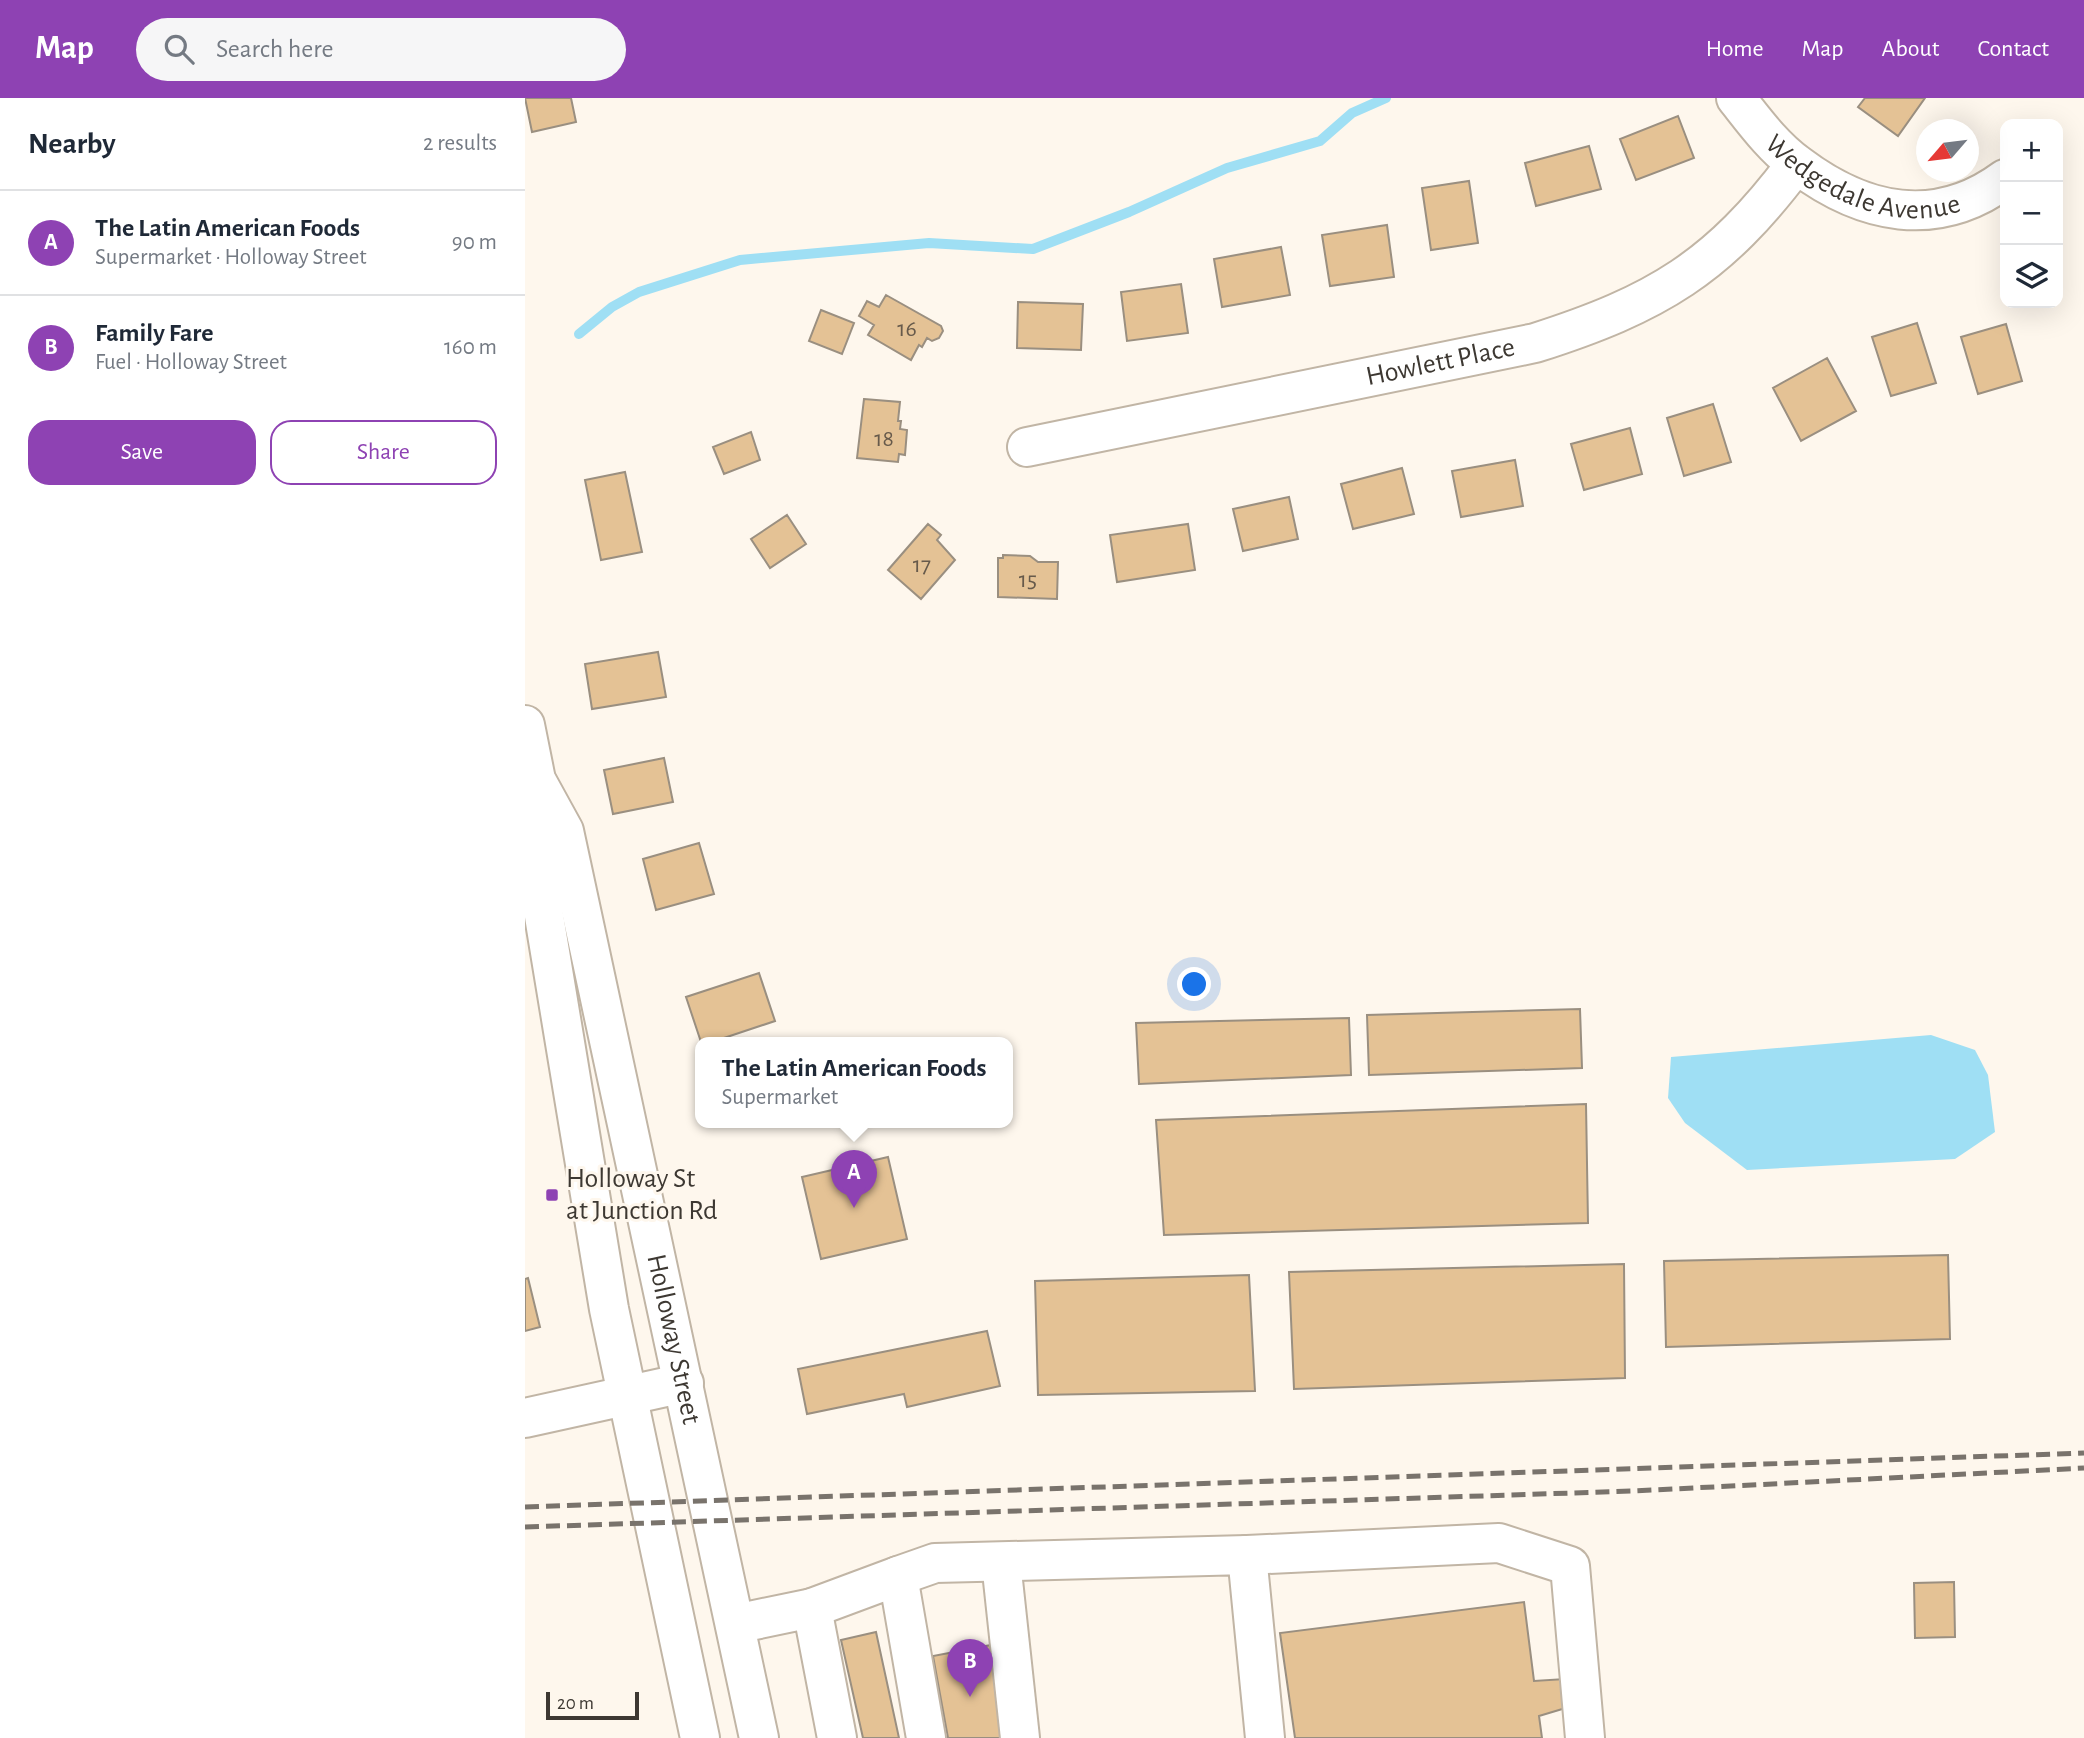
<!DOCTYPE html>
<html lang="en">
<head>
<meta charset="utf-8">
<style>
	body { margin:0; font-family:"Alegreya Sans",sans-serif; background:#f6f6f7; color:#1f2937 }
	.controls { position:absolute; right:21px; top:21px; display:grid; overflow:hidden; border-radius:14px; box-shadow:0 7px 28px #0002 }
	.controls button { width:63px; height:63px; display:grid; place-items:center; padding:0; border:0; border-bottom:2px solid #e0e1e3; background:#fff; color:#1f2937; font:35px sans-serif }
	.compass { position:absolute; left:1391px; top:21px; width:63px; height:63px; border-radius:50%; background:#fff; box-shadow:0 7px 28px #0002; rotate:242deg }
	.scale { position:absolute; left:21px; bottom:18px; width:93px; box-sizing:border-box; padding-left:7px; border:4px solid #3d3832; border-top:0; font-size:19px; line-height:24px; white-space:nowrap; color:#3d3832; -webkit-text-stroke:5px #fef7ed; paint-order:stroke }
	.you { position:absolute; left:670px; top:887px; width:24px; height:24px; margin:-18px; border:5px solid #fff; border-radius:50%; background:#1a73e8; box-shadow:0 0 0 10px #1a73e833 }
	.badge { display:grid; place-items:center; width:46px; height:46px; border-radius:50%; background:#8e42b3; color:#fff; font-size:23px; font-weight:700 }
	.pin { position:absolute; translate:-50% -58px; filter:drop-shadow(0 2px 4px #0008) }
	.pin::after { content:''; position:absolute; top:37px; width:24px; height:21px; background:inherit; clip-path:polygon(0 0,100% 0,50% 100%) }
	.popup { position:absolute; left:170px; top:939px; width:318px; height:91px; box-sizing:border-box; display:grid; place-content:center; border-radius:14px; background:#fff; filter:drop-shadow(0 2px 5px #0005); font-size:23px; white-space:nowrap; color:#747a83 }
	.popup b { font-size:26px; color:#1f2937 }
	.popup::after { content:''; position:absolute; left:50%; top:100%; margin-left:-14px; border:14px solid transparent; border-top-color:#fff }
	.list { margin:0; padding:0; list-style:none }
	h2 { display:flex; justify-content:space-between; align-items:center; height:91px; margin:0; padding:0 28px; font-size:30px }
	h2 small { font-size:23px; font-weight:400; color:#747a83 }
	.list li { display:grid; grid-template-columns:46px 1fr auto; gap:21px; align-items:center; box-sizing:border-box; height:105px; padding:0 28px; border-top:2px solid #e0e1e3 }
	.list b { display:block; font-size:26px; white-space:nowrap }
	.list p { margin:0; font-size:23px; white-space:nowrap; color:#747a83 }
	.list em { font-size:23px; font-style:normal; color:#747a83 }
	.actions { display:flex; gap:14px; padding:21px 28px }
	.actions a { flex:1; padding:16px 0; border:2px solid #8e42b3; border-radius:21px; text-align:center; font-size:24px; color:#8e42b3 }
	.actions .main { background:#8e42b3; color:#fff }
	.icon { flex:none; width:38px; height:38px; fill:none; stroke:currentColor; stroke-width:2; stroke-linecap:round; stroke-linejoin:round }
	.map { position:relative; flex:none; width:1559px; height:1640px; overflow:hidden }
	header { display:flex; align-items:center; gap:42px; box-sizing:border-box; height:98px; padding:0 35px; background:#8e42b3; color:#fff }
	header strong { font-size:33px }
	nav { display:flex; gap:38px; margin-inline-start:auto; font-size:24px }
	.search { width:490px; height:63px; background:#f6f6f7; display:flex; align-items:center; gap:18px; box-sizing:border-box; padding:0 24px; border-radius:38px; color:#747a83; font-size:26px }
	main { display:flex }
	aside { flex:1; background:#fff }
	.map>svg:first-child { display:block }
</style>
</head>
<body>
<header>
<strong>Map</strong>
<div class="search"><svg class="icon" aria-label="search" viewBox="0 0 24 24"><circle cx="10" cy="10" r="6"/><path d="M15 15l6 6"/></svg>Search here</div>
<nav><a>Home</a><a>Map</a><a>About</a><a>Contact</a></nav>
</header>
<main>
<aside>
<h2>Nearby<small>2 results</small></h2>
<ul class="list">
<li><span class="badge">A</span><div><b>The Latin American Foods</b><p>Supermarket · Holloway Street</p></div><em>90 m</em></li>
<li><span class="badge">B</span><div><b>Family Fare</b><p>Fuel · Holloway Street</p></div><em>160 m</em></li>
</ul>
<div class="actions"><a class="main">Save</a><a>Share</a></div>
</aside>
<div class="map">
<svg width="1559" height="1640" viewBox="0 0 1559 1640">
	<rect width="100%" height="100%" fill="#fef7ed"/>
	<path fill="#9fdff4" d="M1406 937 1450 952 1463 977 1470 1034 1430 1061 1222 1072 1160 1025 1143 1000 1146 959Z"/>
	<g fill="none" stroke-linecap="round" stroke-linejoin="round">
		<path stroke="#9fdff4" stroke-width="10" d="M54 236 87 209 114 194 215 162 404 145 508 151 604 114 702 70 795 43 827 15 861 0"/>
	</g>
	<path fill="#e4c295" stroke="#9a8f80" stroke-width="2" d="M0 0H46L51 24 7 34Z
		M1340 0H1400L1373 38 1333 9Z
		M1153 18 1169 60 1111 82 1095 41Z
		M1064 48 1076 91 1011 108 1000 65Z
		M944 83 953 145 906 152 897 90Z
		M862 127 869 179 805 188 797 137Z
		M756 149 765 197 697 209 689 161Z
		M656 186 663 235 602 243 596 194Z
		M361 197 416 228 418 233 414 240 407 243 402 240 397 249 394 247 386 262 343 237 349 227 334 218 342 203 354 209Z
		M493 204 558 206 556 252 492 250Z
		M296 212 329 225 317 256 284 243Z
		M1392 225 1411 285 1366 298 1347 239Z
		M1481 226 1497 283 1453 296 1436 239Z
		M1302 260 1331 313 1276 343 1248 290Z
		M339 301 375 304 373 323H376L375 331 382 332 380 357 374 356 373 364 332 360Z
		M1188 306 1206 364 1159 378 1142 320Z
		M1105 330 1117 376 1059 392 1046 346Z
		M226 334 235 362 199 376 188 349Z
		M990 362 998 408 936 419 927 373Z
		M877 370 889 416 828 431 816 386Z
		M100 374 117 454 76 462 60 382Z
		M764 399 773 441 718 453 708 411Z
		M262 417 281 446 245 470 226 441Z
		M403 426 416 437 412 442 430 462 396 501 363 472Z
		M663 426 670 472 592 484 585 437Z
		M478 457 505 458 513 464H533L532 501 473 499V460H478Z
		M133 554 141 599 67 611 60 566Z
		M139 660 148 704 88 716 79 672Z
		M174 745 189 796 131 812 118 761Z
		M234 875 250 923 187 944H176L161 899Z
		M1055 911 1057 970 844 977 842 917Z
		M824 920 826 977 614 986 611 925Z
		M1061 1006 1063 1125 639 1137 631 1022Z
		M363 1059 382 1141 296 1161 277 1079Z
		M1423 1157 1425 1241 1141 1249 1139 1163Z
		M1099 1166 1100 1280 769 1291 764 1174Z
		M724 1177 730 1293 513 1297 510 1183Z
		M3 1180 15 1229 0 1233V1181Z
		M462 1233 475 1288 382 1309 379 1296 282 1316 273 1271Z
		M1429 1484 1430 1539 1390 1540 1389 1485Z
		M999 1504 1009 1583 1040 1581 1044 1609 1014 1618 1017 1640H770L755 1535Z
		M351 1534 374 1640H338L316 1542Z
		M466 1547 483 1640H423L408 1558Z"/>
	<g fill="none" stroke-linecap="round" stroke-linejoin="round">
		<g stroke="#c1b5a5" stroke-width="42">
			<g id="minor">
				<path id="s1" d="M1211 0C1230 24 1248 49 1273 67 1338 116 1411 132 1480 81"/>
				<path id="s2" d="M502 349 1010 245C1132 206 1193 170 1271 66"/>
				<path d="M0 1320 159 1285"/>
				<path d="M722 1457 974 1445 1045 1468 1060 1640"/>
				<path d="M476 1464 495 1640"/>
				<path d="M373 1478 410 1465 722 1457 740 1640"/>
				<path d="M287 1510 373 1478 401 1640"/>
				<path d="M210 1526 287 1510 312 1640"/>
			</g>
		</g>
		<g stroke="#c1b5a5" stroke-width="42">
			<g id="highway">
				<path id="s3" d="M0 627 11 682 39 733 234 1640"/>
				<path d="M11 682 6 739 84 1211 175 1640"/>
			</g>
		</g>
		<use href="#minor" stroke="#fff" stroke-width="38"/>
		<use href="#highway" stroke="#fff" stroke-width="38"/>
		<path stroke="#79736c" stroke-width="5" stroke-dasharray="14 7" stroke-linecap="butt" d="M0 1409 1559 1355
			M0 1429 1109 1393 1559 1370"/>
	</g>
	<rect fill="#8e42b3" stroke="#fef7ed" stroke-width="2.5" x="20" y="1090" width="14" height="14" rx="3.5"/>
	<g text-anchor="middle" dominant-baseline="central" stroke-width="6" stroke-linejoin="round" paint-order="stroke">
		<g font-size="24" fill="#675a4b">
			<text x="382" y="231">16</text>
			<text x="359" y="341">18</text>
			<text x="397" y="467">17</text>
			<text x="503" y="482">15</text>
		</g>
		<g font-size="28" fill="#3d3832" stroke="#fef7ed">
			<text stroke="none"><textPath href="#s1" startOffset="159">Wedgedale Avenue</textPath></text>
			<text stroke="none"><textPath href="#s2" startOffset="422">Howlett Place</textPath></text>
			<text stroke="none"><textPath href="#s3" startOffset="634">Holloway Street</textPath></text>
		</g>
		<g font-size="28" fill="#3d3832" stroke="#fef7ed" text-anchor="start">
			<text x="41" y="1081">Holloway St<tspan x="41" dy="32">at Junction Rd</tspan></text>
		</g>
	</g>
</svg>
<div class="controls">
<button>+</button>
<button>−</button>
<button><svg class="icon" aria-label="layers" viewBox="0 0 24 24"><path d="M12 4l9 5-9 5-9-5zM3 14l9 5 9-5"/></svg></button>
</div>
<svg class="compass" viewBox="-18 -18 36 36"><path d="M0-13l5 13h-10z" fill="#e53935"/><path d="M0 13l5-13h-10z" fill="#747a83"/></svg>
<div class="scale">20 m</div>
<div class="you"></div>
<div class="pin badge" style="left:329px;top:1110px">A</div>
<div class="popup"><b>The Latin American Foods</b>Supermarket</div>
<div class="pin badge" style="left:445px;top:1599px">B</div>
</div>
</main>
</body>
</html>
